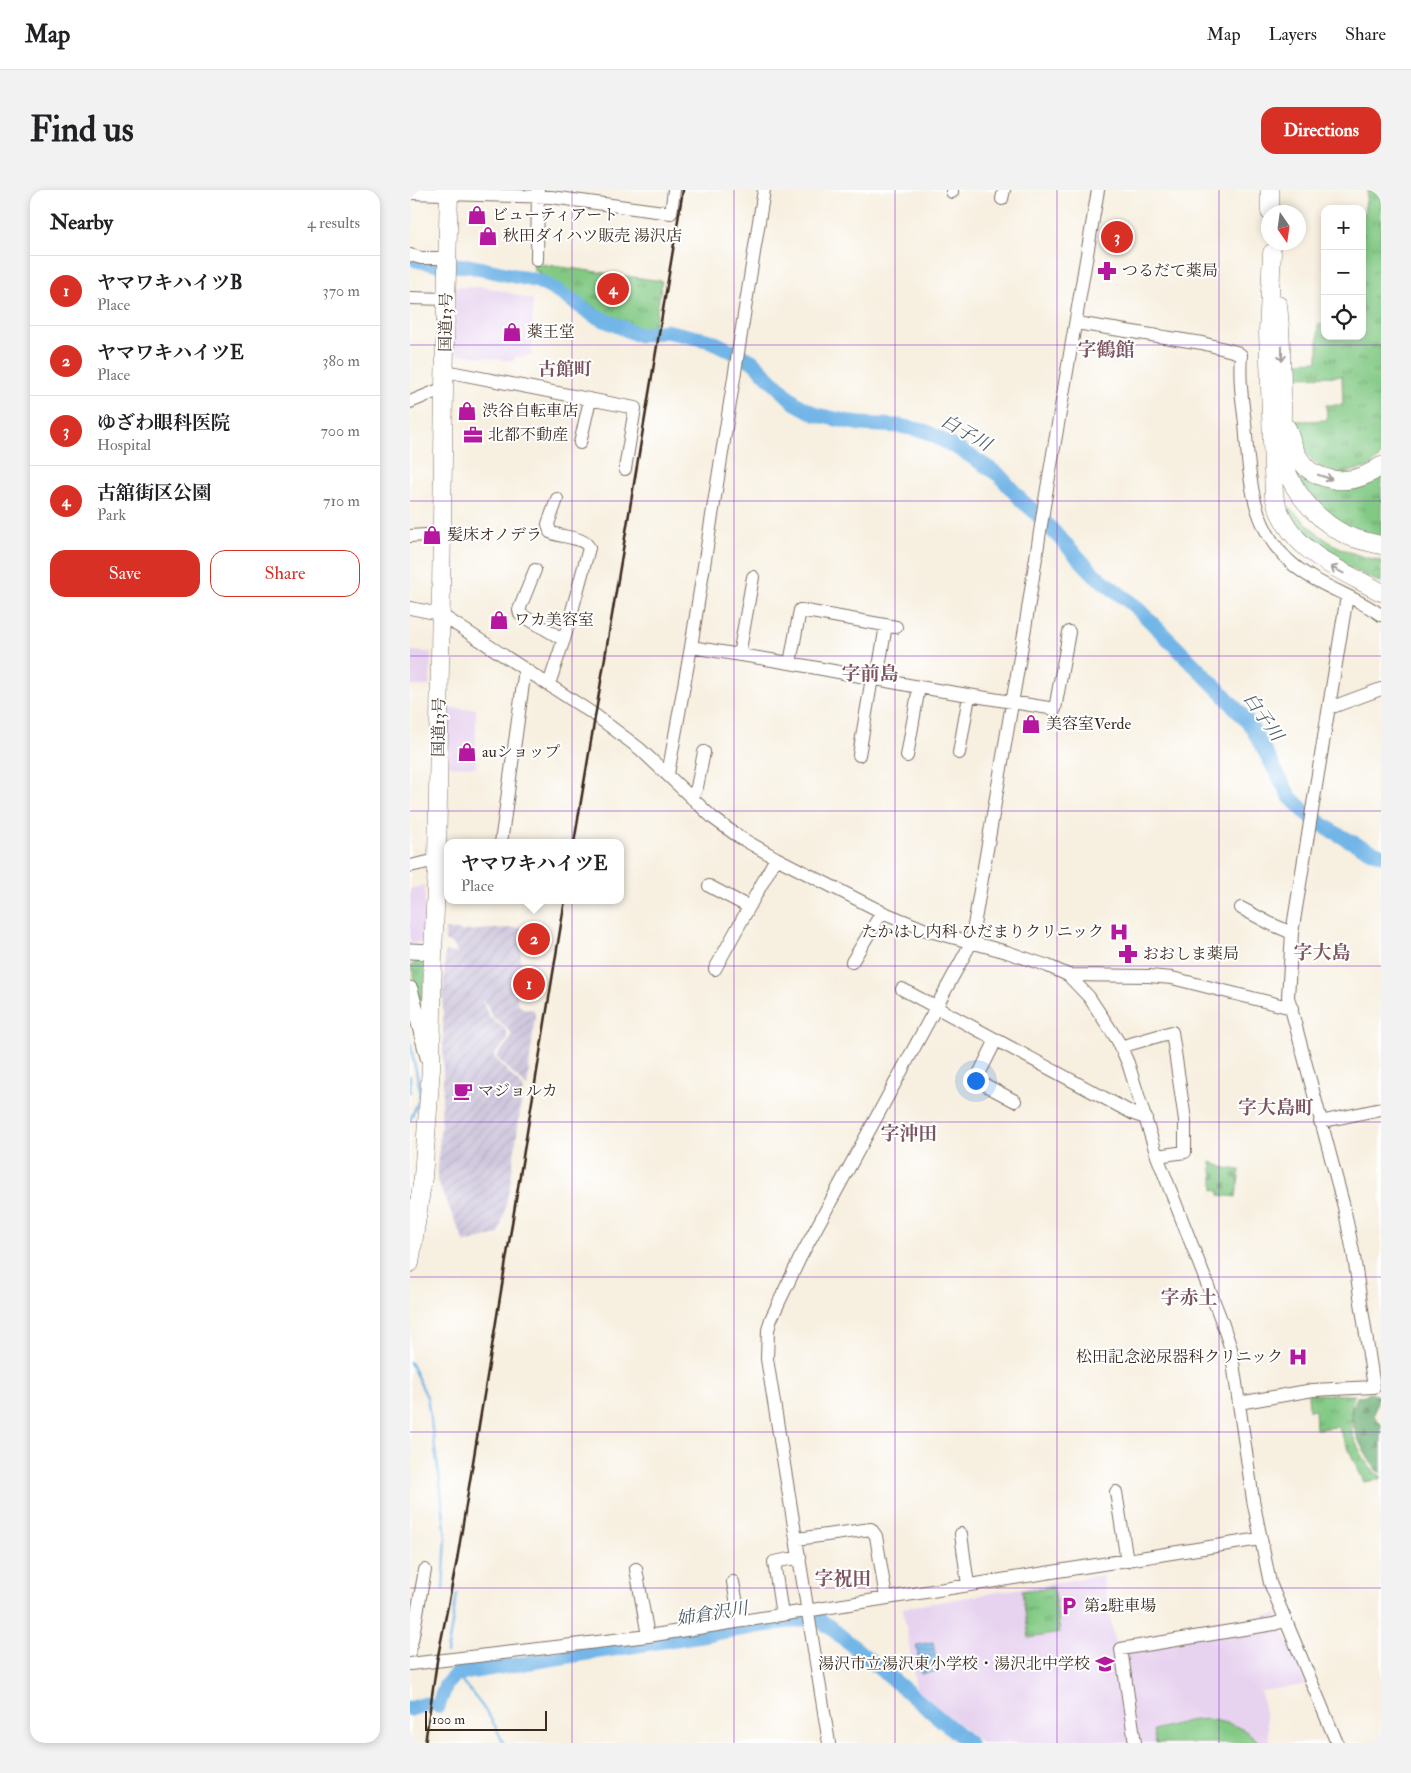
<!DOCTYPE html>
<html lang="en">
<head>
<meta charset="utf-8">
<style>
	body { margin:0; font-family:"IM FELL Double Pica","Noto Serif JP",serif; background:#f2f2f2; color:#202124 }
	.controls { position:absolute; right:15px; top:15px; display:grid; overflow:hidden; border-radius:10px; box-shadow:0 2px 8px #0003 }
	.controls button { width:45px; height:45px; display:grid; place-items:center; padding:0; border:0; border-bottom:1px solid #e0e0e0; background:#fff; color:#202124; font:25px sans-serif }
	.compass { position:absolute; left:851px; top:15px; width:45px; height:45px; border-radius:50%; background:#fff; box-shadow:0 2px 8px #0003; rotate:167deg }
	.scale { position:absolute; left:15px; bottom:12px; width:122px; box-sizing:border-box; padding-left:5px; border:2px solid #3b2a1e; border-top:0; font-size:14px; line-height:18px; white-space:nowrap; color:#3b2a1e; -webkit-text-stroke:4px #fff; paint-order:stroke }
	.you { position:absolute; left:565px; top:890px; width:18px; height:18px; margin:-12px; border:4px solid #fff; border-radius:50%; background:#1a73e8; box-shadow:0 0 0 8px #1a73e833 }
	.badge { display:grid; place-items:center; width:32px; height:32px; border-radius:50%; background:#d93025; color:#fff; font-size:16px; font-weight:700 }
	.pin { position:absolute; translate:-50% -50%; border:2px solid #fff; box-shadow:0 1px 5px #0006 }
	.popup { position:absolute; left:34px; top:649px; width:180px; height:65px; box-sizing:border-box; display:grid; place-content:center; border-radius:10px; background:#fff; filter:drop-shadow(0 1px 4px #0005); font-size:16px; white-space:nowrap; color:#757577 }
	.popup b { font-size:19px; color:#202124 }
	.popup::after { content:''; position:absolute; left:50%; top:100%; margin-left:-10px; border:10px solid transparent; border-top-color:#fff }
	.list { margin:0; padding:0; list-style:none }
	h2 { display:flex; justify-content:space-between; align-items:center; height:65px; margin:0; padding:0 20px; font-size:21px }
	h2 small { font-size:16px; font-weight:400; color:#757577 }
	.list li { display:grid; grid-template-columns:32px 1fr auto; gap:15px; align-items:center; box-sizing:border-box; height:70px; padding:0 20px; border-top:1px solid #e0e0e0 }
	.list b { display:block; font-size:19px; white-space:nowrap }
	.list p { margin:0; font-size:16px; white-space:nowrap; color:#757577 }
	.list em { font-size:16px; font-style:normal; color:#757577 }
	.actions { display:flex; gap:10px; padding:15px 20px }
	.actions a { flex:1; padding:11px 0; border:1px solid #d93025; border-radius:15px; text-align:center; font-size:18px; color:#d93025 }
	.actions .main { background:#d93025; color:#fff }
	.icon { flex:none; width:28px; height:28px; fill:none; stroke:currentColor; stroke-width:2; stroke-linecap:round; stroke-linejoin:round }
	.map { position:relative; flex:none; width:971px; height:1553px; overflow:hidden; border-radius:15px }
	header { display:flex; align-items:center; gap:30px; box-sizing:border-box; height:70px; padding:0 25px; background:#fff; border-bottom:1px solid #e0e0e0 }
	header strong { font-size:24px }
	nav { display:flex; gap:28px; margin-inline-start:auto; font-size:18px }
	.intro { display:flex; align-items:center; justify-content:space-between; box-sizing:border-box; height:120px; padding:0 30px }
	h1 { margin:0; font-size:35px }
	.button { padding:12px 22px; border-radius:15px; background:#d93025; color:#fff; font-size:18px; font-weight:700 }
	main { display:flex; gap:30px; padding:0 30px }
	aside { flex:1; background:#fff; border-radius:15px; box-shadow:0 2px 8px #0003 }
	.map>svg:first-child { display:block }
</style>
</head>
<body>
<header>
<strong>Map</strong>
<nav><a>Map</a><a>Layers</a><a>Share</a></nav>
</header>
<div class="intro"><h1>Find us</h1><a class="button">Directions</a></div>
<main>
<aside>
<h2>Nearby<small>4 results</small></h2>
<ul class="list">
<li><span class="badge">1</span><div><b>ヤマワキハイツB</b><p>Place</p></div><em>370 m</em></li>
<li><span class="badge">2</span><div><b>ヤマワキハイツE</b><p>Place</p></div><em>380 m</em></li>
<li><span class="badge">3</span><div><b>ゆざわ眼科医院</b><p>Hospital</p></div><em>700 m</em></li>
<li><span class="badge">4</span><div><b>古舘街区公園</b><p>Park</p></div><em>710 m</em></li>
</ul>
<div class="actions"><a class="main">Save</a><a>Share</a></div>
</aside>
<div class="map">
<svg width="971" height="1553" viewBox="0 0 971 1553">
	<defs>
		<pattern id="industrial-furrows" width="10" height="10" patternUnits="userSpaceOnUse" patternTransform="scale(1.25)"><rect width="10" height="10" fill="#c8bfd8"/><path d="M-1 1l2-2M0 10L10 0M9 11l2-2" fill="none" stroke="#ada4b9"/></pattern>
		<pattern id="grass-tufts" width="24" height="20" patternUnits="userSpaceOnUse" patternTransform="scale(1.25)"><rect width="24" height="20" fill="#82c984"/><path d="M3 7l-1-3M5 7V3M7 7l1-3M15 17l-1-3M17 17v-4M19 17l1-3" fill="none" stroke="#6ca36b"/></pattern>
		<pattern id="forest-firs" width="22" height="20" patternUnits="userSpaceOnUse" patternTransform="scale(1.25)"><rect width="22" height="20" fill="#69ad72"/><path d="M5 1l3.5 6h-7zM16 11l3.5 6h-7z" fill="#588d5d"/></pattern>
		<pattern id="cemetery-stones" width="16" height="16" patternUnits="userSpaceOnUse" patternTransform="scale(1.25)"><rect width="16" height="16" fill="#82c984"/><path d="M2 7V4a2 2 0 0 1 4 0v3zM10 15v-3a2 2 0 0 1 4 0v3z" fill="#6ca36b"/></pattern>
		<pattern id="water-rules" width="6" height="5" patternUnits="userSpaceOnUse" patternTransform="scale(1.25)"><rect width="6" height="5" fill="#72b5e7"/><path d="M0 2.5h6" fill="none" stroke="#5f93bb"/></pattern>
	</defs>
	<rect width="100%" height="100%" fill="#fff"/>
	<filter id="ink" filterUnits="userSpaceOnUse"><feTurbulence type="fractalNoise" baseFrequency=".02" numOctaves="2"/><feDisplacementMap in="SourceGraphic" scale="10" xChannelSelector="R" yChannelSelector="G"/><feConvolveMatrix kernelMatrix="1 2 1 2 8 2 1 2 1" color-interpolation-filters="sRGB"/></filter>
	<filter id="wash" filterUnits="userSpaceOnUse"><feTurbulence type="fractalNoise" baseFrequency=".0096" numOctaves="4" result="noise"/><feDisplacementMap in="SourceGraphic" scale="20" xChannelSelector="R" yChannelSelector="G"/><feGaussianBlur stdDeviation="1.12" result="paint"/><feColorMatrix in="noise" values="0 0 0 0 0 0 0 0 0 0 0 0 0 0 0 0 0 1.4 0 .05"/><feComposite in="paint" operator="in"/></filter>
	<g filter="url(#wash)">
		<rect width="100%" height="100%" fill="#f7efdf"/>
		<path fill="#e7d2ef" d="M45 97H73L89 100 123 110 122 166 105 167 104 171 45 164Z
			M0 461 21 462 20 496H0Z
			M39 518 66 519V577L38 576Z
			M15 695 14 752 0 754V699Z
			M692 1385 705 1453 867 1424 896 1495 851 1501 860 1553H572L506 1499 493 1418Z"/>
		<path fill="url(#industrial-furrows)" d="M113 737 107 813 113 818 124 820 125 826 117 897 86 867 101 849V842L81 825 77 814 72 811 79 827 94 838 97 843V850L83 866 113 898 100 997 89 1044 55 1053 27 991 33 896V809L35 762 47 763 44 755 35 751V739L53 741Z"/>
		<path fill="url(#grass-tufts)" stroke="#5e7a51" d="M958 0H969L971 14V266L960 277 928 284 910 277 901 269 895 261 885 242 884 231 917 230 916 215H933L932 186 885 187 884 172 908 171V135L915 134V146H952V33Z
			M123 73 252 91 244 140C222 138 203 134 186 118L124 80Z
			M886 273 895 283 971 284V348L935 336 904 314 884 284Z
			M867 308C883 319 896 334 911 346 929 360 949 366 971 371V393L925 371 887 342Z
			M6 771 16 773 13 814 10 811 1 776Z
			M898 1204 944 1205C938 1232 939 1242 953 1266 958 1275 961 1281 971 1286V1289L954 1292 928 1237 906 1239 905 1220H899Z
			M643 1397 650 1443 619 1448 612 1401Z"/>
		<path fill="url(#forest-firs)" stroke="#526c48" d="M961 1203 968 1206 964 1226 971 1234V1283C959 1276 943 1241 941 1227 940 1221 945 1213 947 1207Z"/>
		<path fill="url(#cemetery-stones)" stroke="#5e7a51" d="M801 972 815 978 830 980 826 1007 809 1005V1001L804 1000Z"/>
		<path fill="#82c984" stroke="#5e7a51" d="M796 1529C817 1532 835 1537 850 1553H746L743 1540 778 1531Z"/>
		<path fill="url(#water-rules)" stroke="#567082" d="M523 1452 528 1481 511 1484 506 1455Z"/>
		<g fill="none" stroke-linecap="round" stroke-linejoin="round">
			<path stroke="#72b5e7" stroke-width="2.5" d="M0 853 10 900 9 910 0 930
				M0 886V902
				M0 1172 17 1207 29 1284 36 1348 33 1399
				M37 1463 47 1404
				M46 1484C64 1505 83 1527 93 1553"/>
			<path stroke="#72b5e7" stroke-width="15" d="M6 70 24 74 59 76 128 91 149 102 183 125 229 145 256 141 301 151 342 171 385 213 407 225 450 234 490 236 515 241 556 263 589 285 613 312 624 321 684 384 726 417 815 506 841 536 880 607 896 623 922 641 946 654 971 665
				M28 1516 36 1495 46 1484 393 1429H408L421 1438 559 1553
				M0 1519 16 1514"/>
		</g>
	</g>
	<g filter="url(#ink)">
		<g fill="none" stroke-linecap="round" stroke-linejoin="round">
			<g stroke="#7d6f62" stroke-width="14">
				<path id="minor" d="M542 2V0
					M0 3 141 7 261 23 264 0
					M592 9 594 0
					M0 65 11 68H37
					M127 70 128 0
					M0 108 36 109
					M666 133 792 153 826 162 831 165C829 187 832 210 835 233 839 282 840 335 879 371 906 396 942 404 971 425
					M35 181 225 218 215 279
					M0 212 34 198
					M170 253 180 210
					M0 346 32 344
					M125 380 109 420 110 424 154 450
					M0 418 30 424 185 525 230 559 303 628 329 647 366 668 472 722 516 740 597 762 638 776 658 785 679 807 708 851 718 873 747 966 812 1132 821 1159 843 1310 860 1393 927 1553
					M281 457 380 473 509 497 645 519 659 442
					M329 465 343 387
					M380 473 390 420 486 437
					M467 489 476 435
					M139 494 156 443 179 358C174 346 151 348 140 342L138 334 147 309
					M919 517 925 516 971 499
					M549 563 559 506
					M449 565 462 488
					M497 566 509 497
					M258 584 281 457 354 0
					M282 608 287 597 294 562
					M91 653 115 479
					M0 676 27 670
					M299 696 339 717
					M831 718 861 734 882 743
					M442 772 472 722
					M305 779 366 668
					M658 785 739 786 762 788 882 818
					M492 799 724 924 736 928
					M586 850 566 890 605 911
					M710 857 762 842 775 930V962L747 966
					M910 932 971 919
					M829 1213 903 1200 964 1197 944 1067 934 1017 878 807 882 743 937 406
					M706 1302 717 1371
					M551 1344 558 1395
					M387 1349 461 1339 466 1346 476 1408
					M226 1379 238 1446
					M323 1392 330 1431
					M372 1425 364 1372 390 1367
					M0 1461 15 1380
					M0 1474 238 1446 850 1349
					M419 1553 357 1169 358 1140 361 1129 390 1068 561 753 616 432 634 316 688 0
					M725 1553 711 1459 864 1434 876 1430"/>
			</g>
			<g stroke="#7d6f62" stroke-width="17">
				<path id="major" d="M0 761 23 762
					M0 799 18 867"/>
			</g>
			<g stroke="#7d6f62" stroke-width="19">
				<path id="highway" d="M860 0V22
					M862 63 858 142 864 306C878 361 926 377 971 402
					M868 115C872 150 872 184 872 219 872 232 871 247 872 261 875 294 905 329 934 344 945 350 959 352 971 355
					M877 238C882 253 886 268 898 279 901 282 905 283 908 285 931 295 952 290 971 276
					M0 1073 13 987 21 878 23 762 27 675 34 198 39 0"/>
			</g>
			<use href="#minor" stroke="#fff" stroke-width="12"/>
			<use href="#major" stroke="#fff" stroke-width="15"/>
			<use href="#highway" stroke="#fff" stroke-width="18"/>
			<path stroke="#3b2a1e" stroke-width="2.5" d="M164 653 273 0
				M15 1553 27 1471 47 1370 155 710"/>
		</g>
		<defs><path id="oneway-shaft" d="M-6 0H5M1.5-3L5.5 0L1.5 3" fill="none" stroke-width="1.6" stroke-linecap="round" stroke-linejoin="round" transform="scale(1.25)"/></defs>
		<g stroke="#a79f9a">
			<use href="#oneway-shaft" transform="translate(872 164) rotate(90)"/>
			<use href="#oneway-shaft" transform="translate(915 287) rotate(18)"/>
			<use href="#oneway-shaft" transform="translate(927 380) rotate(-153)"/>
		</g>
	</g>
	<path fill="none" stroke="#7b2cbf" stroke-width="1" stroke-opacity="0.55" d="M162 0V1553M324 0V1553M485 0V1553M647 0V1553M809 0V1553M0 155H971M0 311H971M0 466H971M0 621H971M0 776H971M0 932H971M0 1087H971M0 1242H971M0 1398H971"/>
	<defs>
		<g id="shop-bare" transform="scale(1.5)"><path d="M-5-2.5h2.3a2.7 3.5 0 0 1 5.4 0H5L5.5 6h-11ZM-1.5-2.5h3a1.5 2.3 0 0 0-3 0Z" fill="#b5179e" stroke="#fff" stroke-width="2.5" paint-order="stroke"/></g>
		<g id="pharmacy-bare" transform="scale(1.5)"><path d="M-2-6h4v4h4v4h-4v4h-4v-4h-4v-4h4Z" fill="#b5179e" stroke="#fff" stroke-width="2.5" paint-order="stroke"/></g>
		<g id="office-bare" transform="scale(1.5)"><path d="M-6-3h4V-5.5h4V-3h4V5H-6ZM-1-4.5V-3h2v-1.5ZM-6 0V1H6V0Z" fill="#b5179e" stroke="#fff" stroke-width="2.5" paint-order="stroke"/></g>
		<g id="hospital-bare" transform="scale(1.5)"><path d="M-5-5h3v3.5h4V-5h3V5h-3V1.5h-4V5h-3Z" fill="#b5179e" stroke="#fff" stroke-width="2.5" paint-order="stroke"/></g>
		<g id="cafe-bare" transform="scale(1.5)"><path d="M-5.5-4.5H6V0H3Q3 3.5 0 3.5H-2.5Q-5.5 3.5-5.5 0ZM3-3.2v2h1.7v-2ZM-6 4.5H4V6H-6Z" fill="#b5179e" stroke="#fff" stroke-width="2.5" paint-order="stroke"/></g>
		<g id="parking-bare" transform="scale(1.5)"><path d="M-3.5-5.5H1a3.5 3.5 0 0 1 0 7H-1V5.5H-3.5ZM-1-3.4V-.6H.8a1.4 1.4 0 0 0 0-2.8Z" fill="#b5179e" stroke="#fff" stroke-width="2.5" paint-order="stroke"/></g>
		<g id="school-bare" transform="scale(1.5)"><path d="M0-5L7-2L0 1L-7-2ZM-4 1L0 2.5L4 1V4Q0 6-4 4Z" fill="#b5179e" stroke="#fff" stroke-width="2.5" paint-order="stroke"/></g>
	</defs>
	<g fill-rule="evenodd">
		<use href="#shop-bare" x="67" y="25"/>
		<use href="#shop-bare" x="78" y="46"/>
		<use href="#pharmacy-bare" x="697" y="81"/>
		<use href="#shop-bare" x="102" y="142"/>
		<use href="#shop-bare" x="57" y="221"/>
		<use href="#office-bare" x="63" y="245"/>
		<use href="#shop-bare" x="22" y="345"/>
		<use href="#shop-bare" x="89" y="430"/>
		<use href="#shop-bare" x="621" y="534"/>
		<use href="#shop-bare" x="57" y="562"/>
		<use href="#hospital-bare" x="709" y="742"/>
		<use href="#pharmacy-bare" x="718" y="764"/>
		<use href="#cafe-bare" x="53" y="901"/>
		<use href="#hospital-bare" x="888" y="1167"/>
		<use href="#parking-bare" x="659" y="1416"/>
		<use href="#school-bare" x="695" y="1474"/>
	</g>
	<g text-anchor="middle" dominant-baseline="central" stroke-width="4" stroke-linejoin="round" paint-order="stroke">
		<g font-size="16" fill="#3b2a1e" stroke="#fff" text-anchor="start">
			<text x="82" y="25">ビューティアート</text>
			<text x="93" y="46">秋田ダイハツ販売 湯沢店</text>
			<text x="712" y="81">つるだて薬局</text>
			<text x="117" y="142">薬王堂</text>
			<text x="72" y="221">渋谷自転車店</text>
			<text x="78" y="245">北都不動産</text>
			<text x="37" y="345">髪床オノデラ</text>
			<text x="104" y="430">ワカ美容室</text>
			<text x="636" y="534">美容室Verde</text>
			<text x="72" y="562">auショップ</text>
			<text x="694" y="742" text-anchor="end">たかはし内科 ひだまりクリニック</text>
			<text x="733" y="764">おおしま薬局</text>
			<text x="68" y="901">マジョルカ</text>
			<text x="873" y="1167" text-anchor="end">松田記念泌尿器科クリニック</text>
			<text x="674" y="1416">第2駐車場</text>
			<text x="680" y="1474" text-anchor="end">湯沢市立湯沢東小学校・湯沢北中学校</text>
		</g>
		<g font-size="16" fill="#3b2a1e" stroke="#fff">
			<text transform="translate(36 132) rotate(-89)">国道13号</text>
			<text transform="translate(29 537) rotate(-89)">国道13号</text>
		</g>
		<g font-size="18" font-weight="bold" fill="#7b555f" stroke="#fff">
			<text x="155" y="179">古館町</text>
		</g>
		<g font-size="18" font-style="italic" fill="#4e5b64" stroke="#fff">
			<text transform="translate(556 243) rotate(30)">白子川</text>
			<text transform="translate(853 527) rotate(55)">白子川</text>
			<text transform="translate(302 1424) rotate(-9)">姉倉沢川</text>
		</g>
		<g font-size="19" font-weight="bold" fill="#7b555f" stroke="#fff">
			<text x="696" y="160">字鶴館</text>
			<text x="460" y="484">字前島</text>
			<text x="912" y="763">字大島</text>
			<text x="866" y="918">字大島町</text>
			<text x="499" y="944">字沖田</text>
			<text x="779" y="1108">字赤土</text>
			<text x="433" y="1389">字祝田</text>
		</g>
	</g>
</svg>
<div class="controls">
<button>+</button>
<button>−</button>
<button><svg class="icon" aria-label="locate" viewBox="0 0 24 24"><circle cx="12" cy="12" r="6"/><path d="M12 2v4M12 18v4M2 12h4M18 12h4"/></svg></button>
</div>
<svg class="compass" viewBox="-18 -18 36 36"><path d="M0-13l5 13h-10z" fill="#e53935"/><path d="M0 13l5-13h-10z" fill="#757577"/></svg>
<div class="scale">100 m</div>
<div class="you"></div>
<div class="pin badge" style="left:119px;top:794px">1</div>
<div class="pin badge" style="left:124px;top:749px">2</div>
<div class="popup"><b>ヤマワキハイツE</b>Place</div>
<div class="pin badge" style="left:707px;top:47px">3</div>
<div class="pin badge" style="left:203px;top:99px">4</div>
</div>
</main>
</body>
</html>
